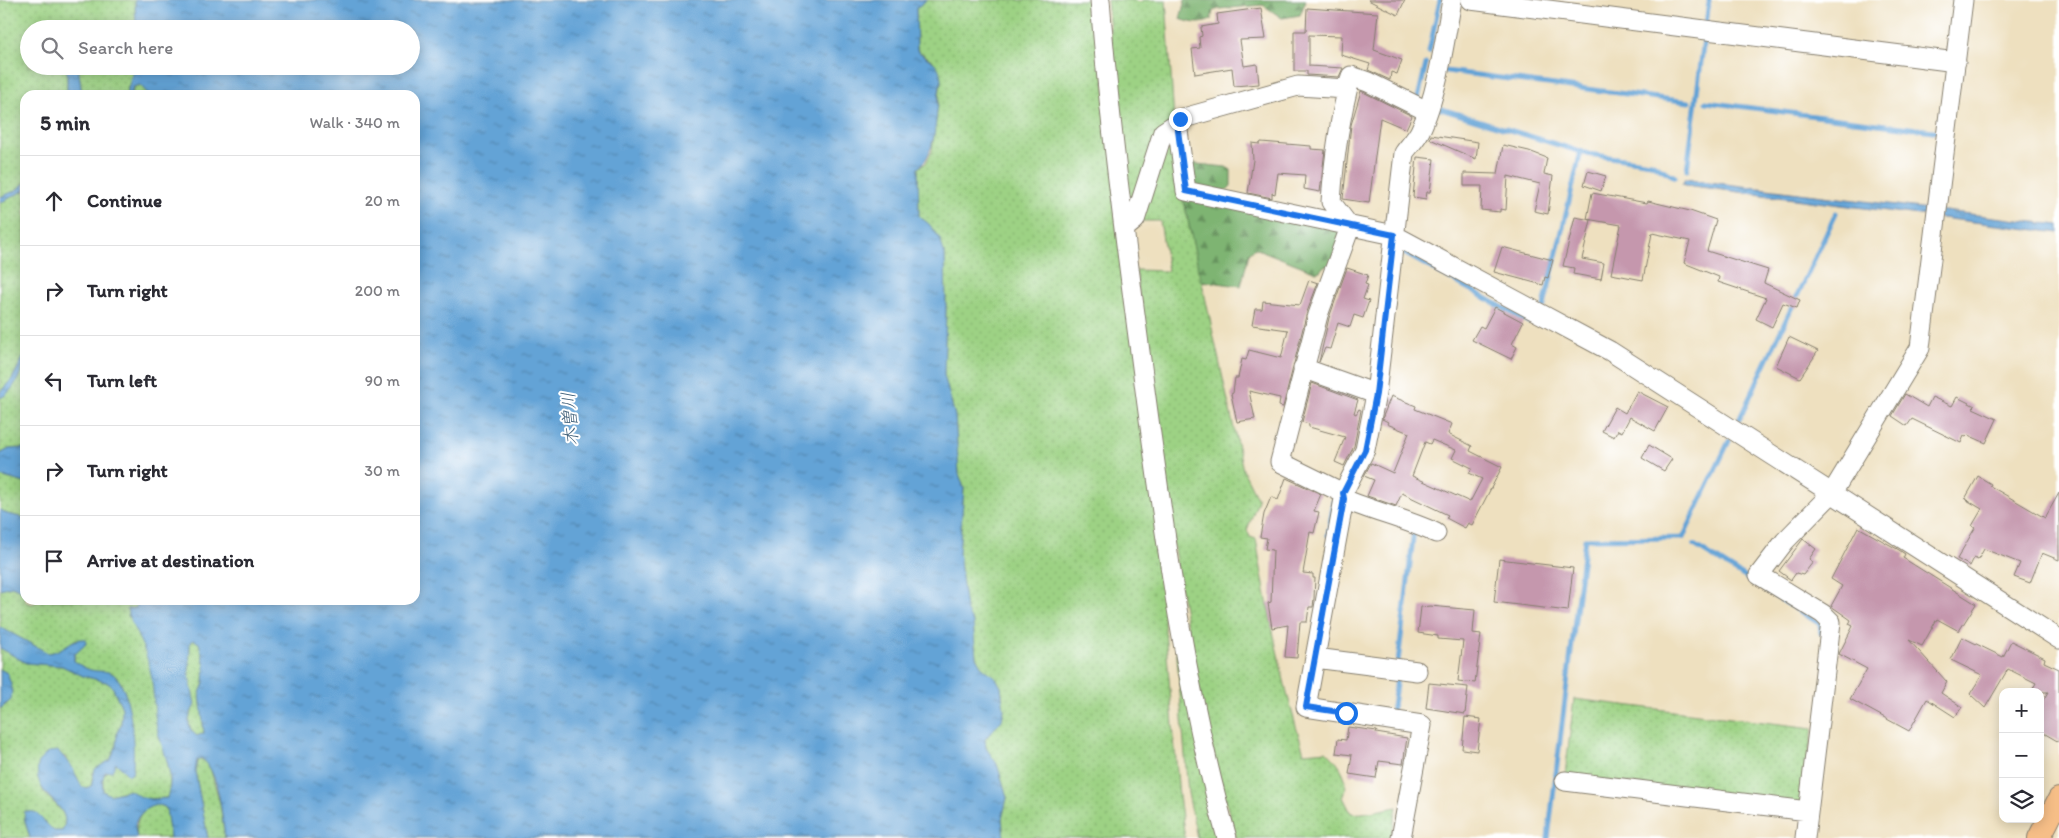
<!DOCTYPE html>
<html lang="en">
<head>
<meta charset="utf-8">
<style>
	body { margin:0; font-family:Itim,"Klee One",sans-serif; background:#f2f2f3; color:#2b2b33 }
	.controls { position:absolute; right:15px; bottom:15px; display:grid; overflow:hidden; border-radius:10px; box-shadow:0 2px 12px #0003 }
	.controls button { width:45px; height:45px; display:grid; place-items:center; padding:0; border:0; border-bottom:1px solid #e1e1e2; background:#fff; color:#2b2b33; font:25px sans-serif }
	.stop { position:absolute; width:15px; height:15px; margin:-11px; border:4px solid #1a73e8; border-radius:50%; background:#fff }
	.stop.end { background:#1a73e8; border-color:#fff; box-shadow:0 1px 5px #0008 }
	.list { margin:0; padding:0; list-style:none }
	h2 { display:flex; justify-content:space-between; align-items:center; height:65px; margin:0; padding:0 20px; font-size:21px }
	h2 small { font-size:16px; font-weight:400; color:#7c7c81 }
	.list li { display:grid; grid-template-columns:32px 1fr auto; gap:15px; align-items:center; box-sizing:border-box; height:90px; padding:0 20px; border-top:1px solid #e1e1e2 }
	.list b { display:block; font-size:19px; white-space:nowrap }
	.list em { font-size:16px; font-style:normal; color:#7c7c81 }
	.icon { flex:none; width:28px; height:28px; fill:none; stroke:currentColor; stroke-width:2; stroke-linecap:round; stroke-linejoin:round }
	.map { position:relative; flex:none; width:2059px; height:838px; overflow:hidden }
	.search { position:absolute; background:#fff; box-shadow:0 2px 12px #0003; left:20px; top:20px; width:400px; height:55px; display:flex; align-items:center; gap:12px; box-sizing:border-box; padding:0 18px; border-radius:28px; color:#7c7c81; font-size:19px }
	.panel { position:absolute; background:#fff; box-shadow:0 2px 12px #0003; left:20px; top:90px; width:400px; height:515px; border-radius:15px }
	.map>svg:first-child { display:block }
</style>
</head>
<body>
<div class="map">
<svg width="2059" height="838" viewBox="0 0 2059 838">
	<defs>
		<pattern id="grass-dots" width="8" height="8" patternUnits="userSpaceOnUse" patternTransform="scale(1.25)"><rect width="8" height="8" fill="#9dd284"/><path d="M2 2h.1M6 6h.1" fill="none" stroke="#87b471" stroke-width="1.8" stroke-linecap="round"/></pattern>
		<pattern id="forest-firs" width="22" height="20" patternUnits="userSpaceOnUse" patternTransform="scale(1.25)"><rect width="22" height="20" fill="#7eb472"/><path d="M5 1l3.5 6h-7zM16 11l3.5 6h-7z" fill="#66925d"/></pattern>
		<pattern id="water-ripples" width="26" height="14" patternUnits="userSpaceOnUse" patternTransform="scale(1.25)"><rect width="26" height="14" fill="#63a3d6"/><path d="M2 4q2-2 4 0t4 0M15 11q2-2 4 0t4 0" fill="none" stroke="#5184ad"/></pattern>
	</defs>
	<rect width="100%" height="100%" fill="#fff"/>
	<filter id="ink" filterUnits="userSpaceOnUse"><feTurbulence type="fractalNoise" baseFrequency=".02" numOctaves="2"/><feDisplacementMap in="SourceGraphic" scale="10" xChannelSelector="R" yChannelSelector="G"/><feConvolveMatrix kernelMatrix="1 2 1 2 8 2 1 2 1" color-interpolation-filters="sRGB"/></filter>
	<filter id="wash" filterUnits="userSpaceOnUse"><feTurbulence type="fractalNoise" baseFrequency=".0096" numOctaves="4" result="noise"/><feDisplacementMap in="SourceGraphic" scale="20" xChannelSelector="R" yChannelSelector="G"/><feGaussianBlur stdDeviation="1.12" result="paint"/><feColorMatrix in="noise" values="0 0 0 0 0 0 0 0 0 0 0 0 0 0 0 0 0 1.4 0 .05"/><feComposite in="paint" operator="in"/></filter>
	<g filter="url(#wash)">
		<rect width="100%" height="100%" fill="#eee0bf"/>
		<path fill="url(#grass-dots)" stroke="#5c7750" d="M0 0H135L136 29H29V66H67V95H25V183L15 191 0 197Z
			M927 0H1094L1169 602 1164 619 1179 796 1185 838H1004L1002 819 1007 798 1005 790 997 764 986 748 985 739 1002 719 1004 710 1001 687 996 678 981 666 976 657 973 623 966 610 959 553 964 488 959 474 955 416 944 375 946 309 945 255 929 224 919 217 918 168 926 163 932 151 941 81 933 61 917 50 916 7Z
			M1107 0H1133L1140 2 1143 0H1166L1174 120 1129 219Z
			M78 66H135L126 95H82Z
			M135 85 143 86 149 95H131Z
			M1169 132 1243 470 1258 500 1247 530 1250 537 1256 539C1268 611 1282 683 1304 753L1326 751C1338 762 1352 780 1343 797L1351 813C1360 815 1385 809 1397 807L1391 838H1236C1182 653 1161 460 1136 270L1168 271 1160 221H1138Z
			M25 190V354L12 379 0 392V203Z
			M25 362V448L9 449 0 454V398L11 390Z
			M0 476 25 483V518L7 514 0 509Z
			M12 586 23 591 26 602 31 604 44 600H139L138 607 130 609 128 615C142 636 151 662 154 687 156 700 154 714 157 726 162 749 176 774 167 798L141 799 128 790 110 795 103 791V776L116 763 128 775 133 770C133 749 132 687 114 675 107 671 99 673 91 671 85 669 79 665 74 661L76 651 86 644 76 639 59 651 48 653 0 627V589Z
			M1175 632 1221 838H1197L1188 793Z
			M194 639 199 643 205 665 204 683 200 693 204 733 197 736C186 727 188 717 195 705L189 675 190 642Z
			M0 648 26 663 62 666 83 676 106 682 112 686 122 708 121 725 117 732 116 747 110 760 93 773 91 786 86 788 82 787 66 757 48 752 39 761C40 770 39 786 44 792 53 805 72 812 62 831H54L44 821 24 818 30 838H0V709L7 704V673L0 669Z
			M1574 699 1813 728 1800 805 1565 775Z
			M198 758 207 762 210 767 220 804 225 838H208L195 771Z
			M158 804 166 808 170 838H137C135 821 139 808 158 804Z"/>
		<path fill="url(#forest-firs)" stroke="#4d6847" d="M1185 0H1306L1300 15 1282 18 1263 5 1219 9 1213 11 1211 20C1200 25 1192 23 1180 19Z
			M1187 163 1226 167 1231 170V186L1226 191 1189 188Z
			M1183 197 1344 230 1330 267 1324 266 1320 271 1316 272 1255 248 1249 253 1241 286 1201 281Z"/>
		<path fill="url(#water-ripples)" stroke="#406079" fill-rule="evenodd" d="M135 0H927L916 8 917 50C930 63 940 59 941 81 935 106 939 153 918 168L919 216 929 224 940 239 945 255 946 309 944 375 955 416 959 474 964 488 959 553 966 610 973 623 976 657 981 666 996 678 1001 687 1004 710 1002 720 985 739 986 748 997 764 1005 790 1007 798 1002 819 1004 838H225C222 818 219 769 201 758L197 760 195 771 208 838H170L166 808C156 800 139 811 136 822 134 826 136 833 137 838H30L24 818 25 811 35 812 54 831H62C77 803 28 799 39 761L48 752 58 751 71 765 82 787 86 788 91 786 95 769 110 760 116 747 117 732 121 725 122 708 112 686 106 682 83 676 62 666 26 663 0 648V627L48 653C63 652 71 637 86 639V644L74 655V661C79 664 85 669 91 670 98 672 107 670 113 674 132 686 136 754 132 774L128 775 116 763 112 771 105 772 102 781 103 791 110 795 130 790C143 800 151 800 167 798 177 772 160 748 156 723 153 700 154 678 146 655 142 642 128 620 127 609L136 608 139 600H415V95H149L140 85 133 87 131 95H126L135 66H411V29H136ZM194 640 199 643 205 665 204 683 200 693 204 733 197 736C185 727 188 717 195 705L189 675 190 642Z
			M67 66H78L82 95H67Z
			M1685 179 2059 225V233L1684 185 1682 184Z
			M25 183V190L0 203V197L15 191Z
			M25 354C25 368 14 393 0 398V392L12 379Z
			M25 448V483L0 476V454L9 449Z
			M0 509 7 514 25 518V597L23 591 12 586 0 589Z
			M0 669 7 673 12 687 11 700 0 709Z"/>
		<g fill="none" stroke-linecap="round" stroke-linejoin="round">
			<path stroke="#63a3d6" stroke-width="5" d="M1706 25 1709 0
				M1429 52 1440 0
				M1446 71 1689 102
				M1418 98 1426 64
				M1706 102 1941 132
				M1438 108 1588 154 1651 163 1675 177
				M1687 170 1704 39
				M1404 253 1529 322
				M1544 306 1581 151
				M1740 418 1836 213
				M1328 535 1335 496
				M1694 545 1820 624 1821 633
				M1398 662 1414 530 1412 529
				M1392 713 1397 677
				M1548 838 1585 539 1683 538 1729 441"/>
		</g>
		<g id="blocks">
			<path fill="#c597ad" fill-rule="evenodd" d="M1368 0H1405L1398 15Z
				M1261 8 1266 39 1240 40 1244 66 1257 64 1259 84 1234 86 1232 68 1195 74 1192 49 1200 48 1199 37 1202 36 1201 27 1218 24 1217 14Z
				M1307 8 1378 13 1374 50 1402 60 1397 74 1391 72 1390 80 1368 70 1370 64 1341 55 1342 36 1309 35V66L1343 68 1339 77 1307 75V71H1294V31H1306Z
				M1361 91 1412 116 1406 129 1380 118 1369 203 1343 199 1351 125Z
				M1431 135 1478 142 1476 159 1430 139Z
				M1261 142 1311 146V149L1325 150 1320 192 1304 189 1305 175 1278 173 1275 194 1272 193V198L1248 193 1253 160 1252 143 1260 144Z
				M1503 145 1529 151 1547 158 1544 174 1553 176 1548 214 1534 211 1540 184 1508 176 1506 210 1500 209V212L1481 210 1482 186H1464V173L1498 174Z
				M1417 157 1434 159 1430 192H1427L1426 199 1413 197Z
				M1588 171 1606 176 1601 191 1584 185Z
				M1592 193 1647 203 1648 201 1690 211 1716 220 1707 251 1768 270 1764 283 1800 300 1797 308 1783 303 1772 327 1756 319 1766 298 1718 282 1719 277 1684 263 1690 241 1652 233 1643 280 1611 274 1621 225 1587 219Z
				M1575 217 1591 220 1582 259 1604 263 1601 279 1573 274 1574 268 1563 266Z
				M1502 247 1553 260 1548 278 1545 277 1543 285 1494 272Z
				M1347 268 1368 275 1365 284 1368 285 1363 299 1369 301 1363 318 1354 315 1350 327 1338 323 1330 349 1325 348 1319 362 1329 318Z
				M1309 280 1318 283 1307 312 1283 407 1279 406 1280 398 1249 391 1255 419 1237 422 1231 394 1233 393 1235 378H1238L1242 359 1246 360 1249 350 1281 358 1288 330 1252 325 1255 309H1262L1263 301 1300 305Z
				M1495 307 1523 322 1512 344 1517 347 1511 359 1472 340 1480 326 1484 328Z
				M1789 337 1818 351 1800 378 1776 366Z
				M1312 383 1358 400 1354 413 1356 414 1359 409 1361 410 1354 446 1344 466 1335 462 1345 437 1309 427V424L1302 422Z
				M1637 391 1668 407 1655 431 1630 417 1622 432 1618 430 1614 437 1602 431 1615 407 1625 413Z
				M1905 394 1927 407 1932 397 1952 406 1957 397 1975 406 1973 408 1997 419 1986 443 1968 435 1966 437 1964 436 1961 443 1912 419 1907 426 1892 416Z
				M1391 396 1416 406 1415 409 1452 424 1448 434 1472 446 1470 451 1502 467 1472 525 1468 523 1465 528 1446 518 1448 515 1402 493 1396 506 1367 496 1374 480 1364 476 1371 463 1393 473 1409 433 1387 424 1388 422 1382 419ZM1432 440 1456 450 1452 458 1472 468 1469 473 1482 479 1470 502 1412 476 1425 442 1430 444Z
				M1649 445 1672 459 1664 471 1642 458Z
				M1978 476 1991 484 1990 486 2045 518 2059 493V560L2042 553 2030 583 2014 577 2020 563 1984 549 1978 560 1974 558 1970 566 1957 559 1975 528 1972 526 1982 509 1965 499Z
				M1286 478 1321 494 1314 511 1319 512 1314 533 1310 532 1303 573 1313 574V578H1315L1314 598 1313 607H1309L1307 622H1300L1297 658 1285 657 1288 625 1272 628 1268 603 1271 602 1273 550 1265 549 1267 538 1260 537 1264 514 1271 497 1278 500Z
				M1858 527 1899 550 1905 554 1903 558 1976 604 1959 631 1937 619 1922 646 1909 640 1947 682 1941 693 1962 707 1955 717 1927 699 1909 731 1850 699 1867 669 1839 654 1853 626 1849 624 1851 620 1831 606 1842 586 1831 579Z
				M1803 539 1816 549 1809 559 1813 562 1803 575 1796 573 1791 580 1779 571Z
				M1499 559 1573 568 1568 611 1494 602Z
				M1430 606 1475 610 1473 633 1481 634 1475 683 1458 681 1463 641 1438 639V636L1418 633 1421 607Z
				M1962 637 2003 657 2011 641 2045 658 2044 662 2059 669V742L2040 731V705L2048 692H2031L2036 683 2008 669 1985 708 1970 694 1982 675 1951 660Z
				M1429 683 1468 687 1465 714 1426 708Z
				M1465 717 1481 719 1477 751 1462 749Z
				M1348 727 1377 731 1376 733 1407 738 1403 764 1379 761 1376 778 1349 774 1352 755 1336 753 1338 739 1346 740Z"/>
		</g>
	</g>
	<g filter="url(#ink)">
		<use href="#blocks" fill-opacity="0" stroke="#857e6e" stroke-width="1"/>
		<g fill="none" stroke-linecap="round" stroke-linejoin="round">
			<g stroke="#857e6e" stroke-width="21">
				<path id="minor" d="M1100 0C1110 131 1128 260 1145 390 1165 538 1186 694 1227 838
					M1471 0 1956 62
					M1177 123 1180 119 1298 86 1347 89
					M1124 229 1135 220 1163 132 1177 123 1186 191 1394 235 1610 351 2059 639
					M1303 368 1376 394
					M1343 493 1280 462 1318 315 1350 227 1331 202C1334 157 1339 119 1351 76L1368 82 1427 111
					M1344 499C1374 512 1406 519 1436 533
					M1315 658 1417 671
					M1565 781 1808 811
					M1401 838 1422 725 1306 707 1344 499 1343 493 1365 450 1376 394 1404 153C1409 146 1416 139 1420 131 1437 97 1445 39 1452 0
					M1805 838 1831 622 1823 614 1759 575 1785 541 1832 493 1920 348 1963 0"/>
			</g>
			<g stroke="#857e6e" stroke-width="24">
				<path id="major" d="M2039 838 2059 799"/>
			</g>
			<use href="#minor" stroke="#fff" stroke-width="19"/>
			<use href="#major" stroke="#f6be87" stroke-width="22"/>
		</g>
	</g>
	<g fill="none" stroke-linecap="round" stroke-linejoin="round" filter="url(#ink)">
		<path stroke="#1a73e8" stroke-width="6" d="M1180 119 1177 123 1186 191 1394 235 1376 394 1365 450 1343 493 1344 499 1306 707 1346 713"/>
	</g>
	<g text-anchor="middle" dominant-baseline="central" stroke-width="4" stroke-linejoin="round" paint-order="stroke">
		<g font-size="18" font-style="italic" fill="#406079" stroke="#fff">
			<text transform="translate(570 419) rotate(-94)">木曽川</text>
		</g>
	</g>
</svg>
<div class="controls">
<button>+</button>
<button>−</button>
<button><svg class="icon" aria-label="layers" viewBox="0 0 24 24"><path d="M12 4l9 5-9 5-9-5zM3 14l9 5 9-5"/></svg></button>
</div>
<div class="stop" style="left:1346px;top:713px"></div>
<div class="stop end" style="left:1180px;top:119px"></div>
<div class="search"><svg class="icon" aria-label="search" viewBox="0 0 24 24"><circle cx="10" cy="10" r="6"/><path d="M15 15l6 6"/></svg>Search here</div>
<section class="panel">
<h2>5 min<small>Walk · 340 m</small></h2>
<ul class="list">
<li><svg class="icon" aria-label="ahead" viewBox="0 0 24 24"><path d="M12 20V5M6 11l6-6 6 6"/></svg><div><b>Continue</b></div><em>20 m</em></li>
<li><svg class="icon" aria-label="right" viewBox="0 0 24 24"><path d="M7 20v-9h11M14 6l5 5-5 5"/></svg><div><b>Turn right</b></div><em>200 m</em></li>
<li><svg class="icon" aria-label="left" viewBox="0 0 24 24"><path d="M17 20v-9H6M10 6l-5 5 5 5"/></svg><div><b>Turn left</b></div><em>90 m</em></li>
<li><svg class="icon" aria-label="right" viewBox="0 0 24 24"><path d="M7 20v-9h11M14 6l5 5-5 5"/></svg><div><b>Turn right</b></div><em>30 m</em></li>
<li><svg class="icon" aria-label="arrive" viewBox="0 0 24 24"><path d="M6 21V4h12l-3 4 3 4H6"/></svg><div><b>Arrive at destination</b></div></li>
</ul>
</section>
</div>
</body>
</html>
